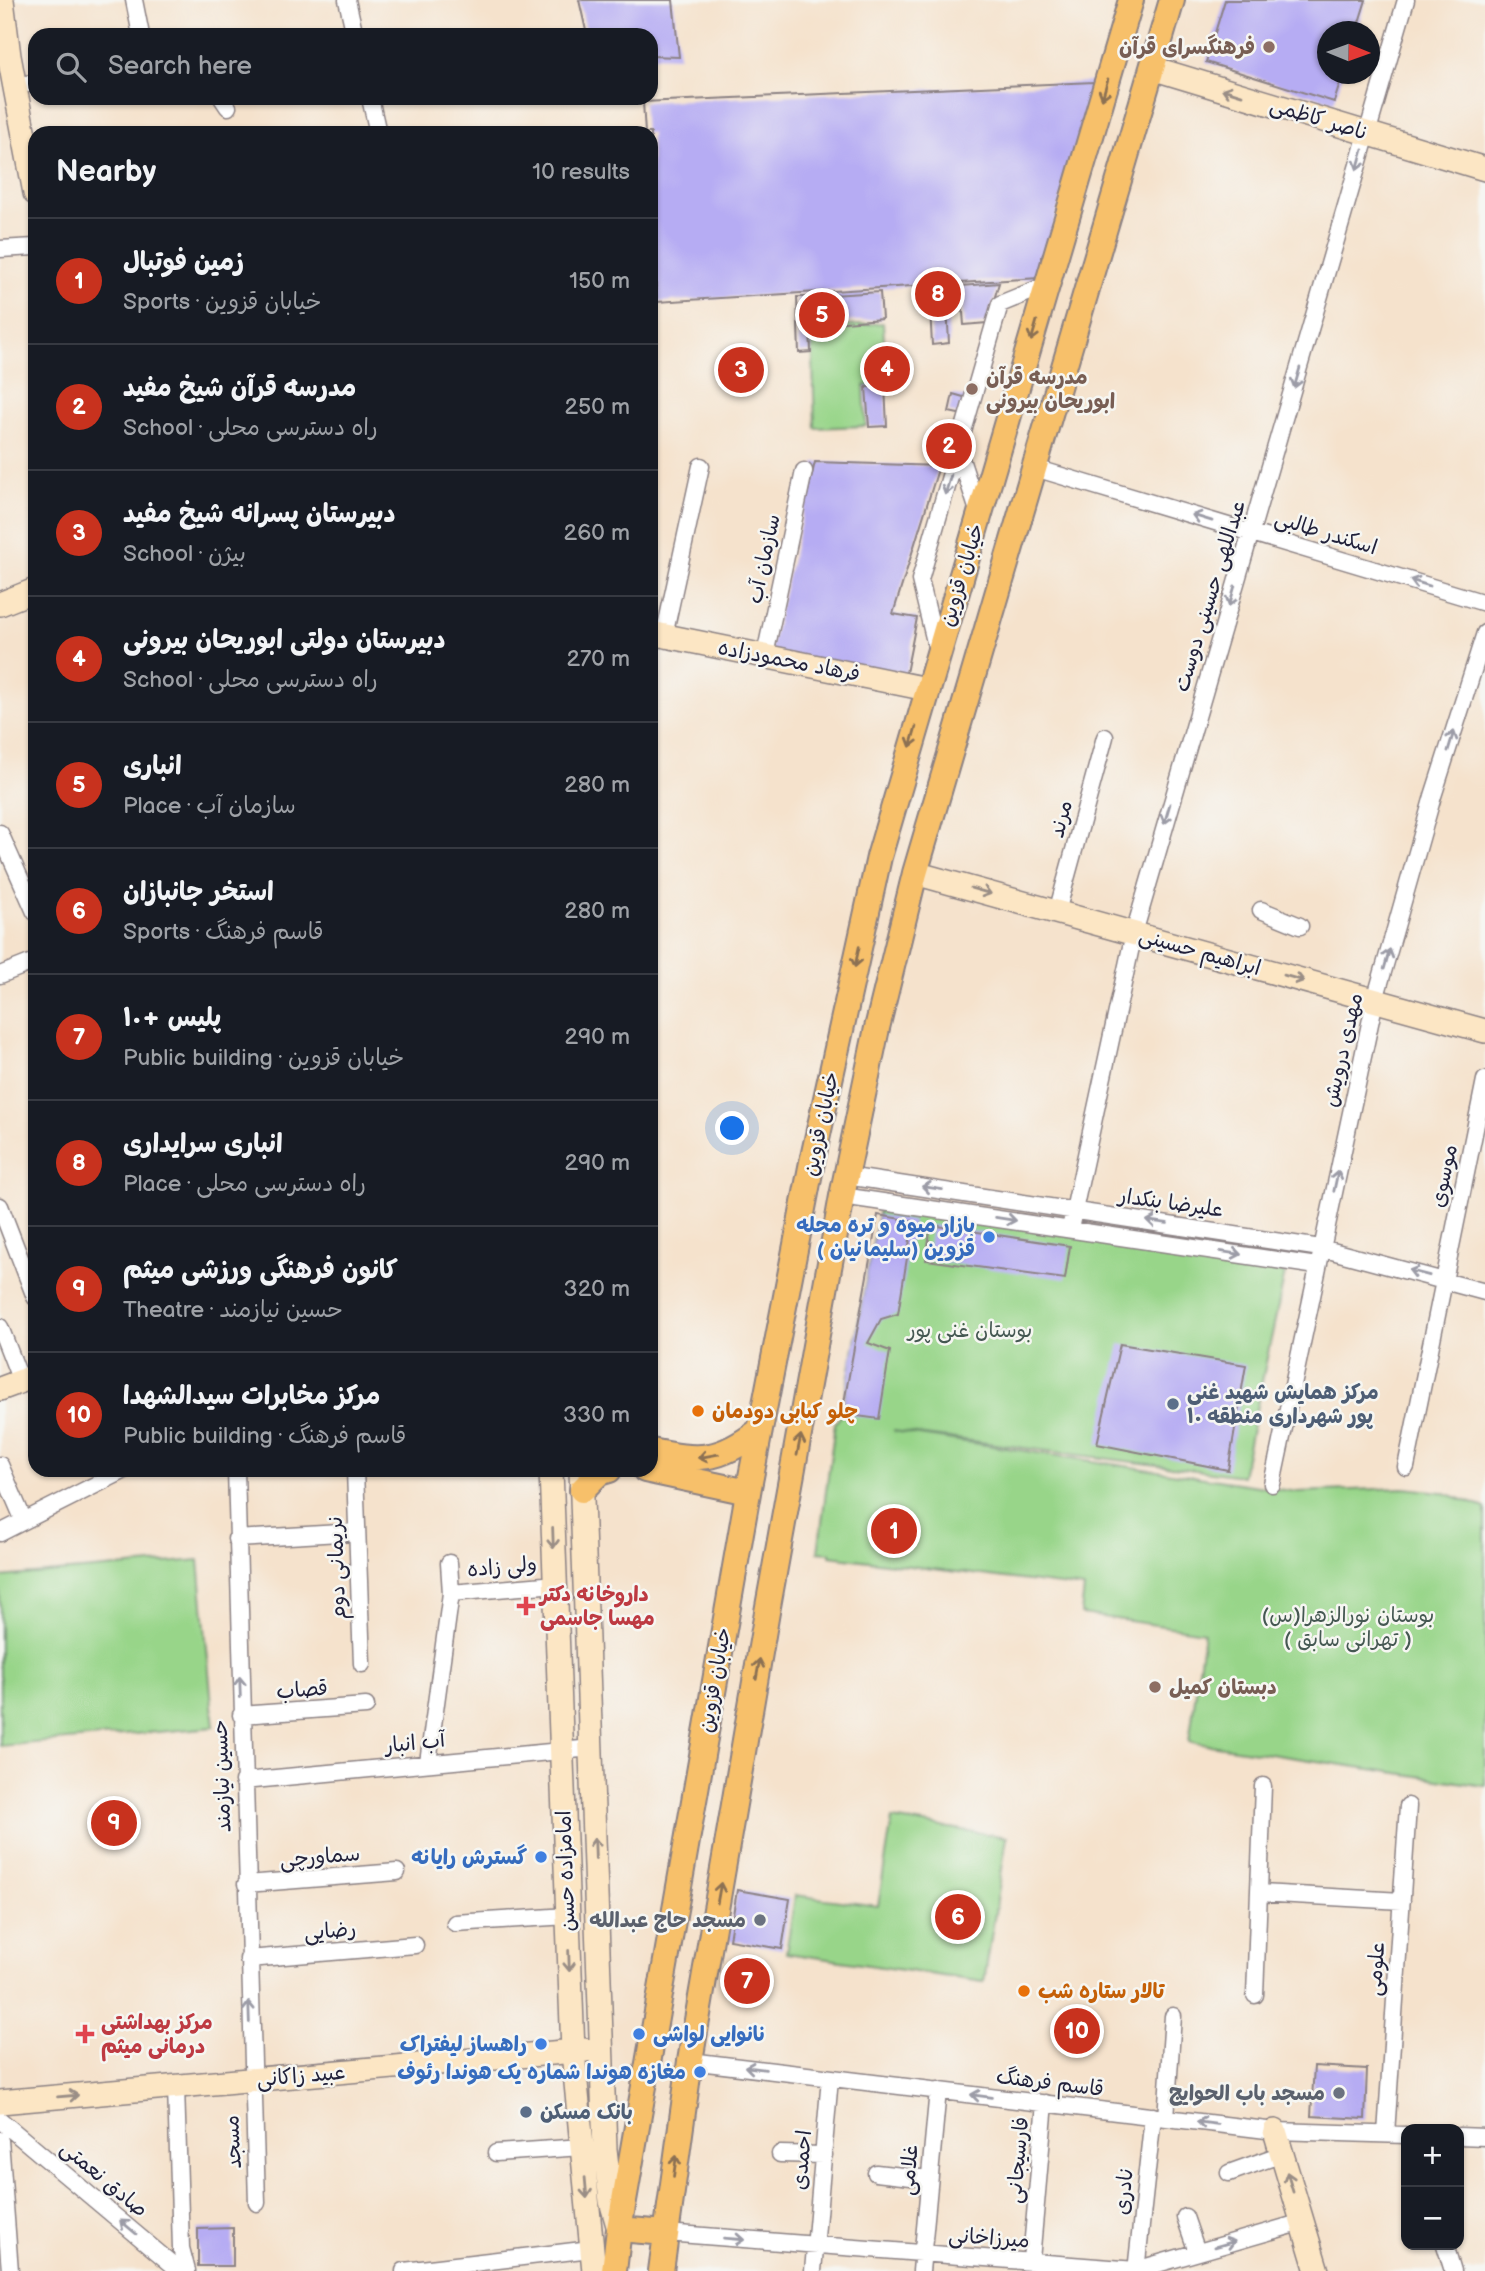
<!DOCTYPE html>
<html lang="en">
<head>
<meta charset="utf-8">
<style>
	body { margin:0; font-family:"Balsamiq Sans","Playpen Sans Arabic",sans-serif; background:#20242c; color:#f1f3f6 }
	.controls { position:absolute; right:21px; bottom:21px; display:grid; overflow:hidden; border-radius:14px; box-shadow:0 2px 5px #0004 }
	.controls button { width:63px; height:63px; display:grid; place-items:center; padding:0; border:0; border-bottom:2px solid #363941; background:#171b24; color:#f1f3f6; font:35px sans-serif }
	.compass { position:absolute; left:1317px; top:21px; width:63px; height:63px; border-radius:50%; background:#171b24; box-shadow:0 2px 5px #0004; rotate:91deg }
	.you { position:absolute; left:733px; top:1129px; width:24px; height:24px; margin:-18px; border:5px solid #fff; border-radius:50%; background:#1a73e8; box-shadow:0 0 0 10px #1a73e833 }
	.badge { display:grid; place-items:center; width:46px; height:46px; border-radius:50%; background:#c8321e; color:#fff; font-size:23px; font-weight:700 }
	.pin { position:absolute; translate:-50% -50%; border:4px solid #fff; box-shadow:0 2px 7px #0006 }
	.list { margin:0; padding:0; list-style:none }
	h2 { display:flex; justify-content:space-between; align-items:center; height:91px; margin:0; padding:0 28px; font-size:30px }
	h2 small { font-size:23px; font-weight:400; color:#9ea1a6 }
	.list li { display:grid; grid-template-columns:46px 1fr auto; gap:21px; align-items:center; box-sizing:border-box; height:126px; padding:0 28px; border-top:2px solid #363941 }
	.list b { display:block; font-size:26px; white-space:nowrap }
	.list p { margin:0; font-size:23px; white-space:nowrap; color:#9ea1a6 }
	.list em { font-size:23px; font-style:normal; color:#9ea1a6 }
	.icon { flex:none; width:38px; height:38px; fill:none; stroke:currentColor; stroke-width:2; stroke-linecap:round; stroke-linejoin:round }
	.map { position:relative; flex:none; width:1485px; height:2271px; overflow:hidden }
	.search { position:absolute; background:#171b24; box-shadow:0 2px 5px #0004; left:28px; top:28px; width:630px; height:77px; display:flex; align-items:center; gap:18px; box-sizing:border-box; padding:0 24px; border-radius:21px; color:#9ea1a6; font-size:26px }
	.panel { position:absolute; background:#171b24; box-shadow:0 2px 5px #0004; left:28px; top:126px; width:630px; height:1351px; border-radius:21px }
	.map>svg:first-child { display:block }
</style>
</head>
<body>
<div class="map">
<svg width="1485" height="2271" viewBox="0 0 1485 2271">
	<rect width="100%" height="100%" fill="#f6f6f2"/>
	<filter id="ink" filterUnits="userSpaceOnUse"><feTurbulence type="fractalNoise" baseFrequency=".0143" numOctaves="2"/><feDisplacementMap in="SourceGraphic" scale="14" xChannelSelector="R" yChannelSelector="G"/><feConvolveMatrix kernelMatrix="1 2 1 2 8 2 1 2 1" color-interpolation-filters="sRGB"/></filter>
	<filter id="wash" filterUnits="userSpaceOnUse"><feTurbulence type="fractalNoise" baseFrequency=".00686" numOctaves="4" result="noise"/><feDisplacementMap in="SourceGraphic" scale="28" xChannelSelector="R" yChannelSelector="G"/><feGaussianBlur stdDeviation="1.57" result="paint"/><feColorMatrix in="noise" values="0 0 0 0 0 0 0 0 0 0 0 0 0 0 0 0 0 1.4 0 .05"/><feComposite in="paint" operator="in"/></filter>
	<g filter="url(#wash)">
		<rect width="100%" height="100%" fill="#f5e2cc"/>
		<path fill="#98d589" stroke="#5d7c62" stroke-width="2" d="M883 323 887 384 864 386 866 426 815 428 812 329Z
			M880 1203 1285 1273 1242 1476 893 1431 1297 1492 1404 1488 1442 1492 1485 1508V1786L1189 1742 1204 1632 1081 1614 1084 1588 830 1556V1553L818 1552 835 1423 842 1414Z
			M199 1560 214 1727 0 1746V1577Z
			M892 1819 1007 1837 984 1982 786 1953 795 1895 878 1906Z"/>
		<g id="blocks">
			<path fill="#b6acf3" d="M579 0H673L679 57 651 56V35H587Z
				M1225 0H1366L1356 32H1328V74H1343L1334 102 1206 62Z
				M1094 82 1039 278 657 302 651 215V133H645L643 102Z
				M999 283 987 323 964 325 961 286Z
				M946 287 947 300 930 302 929 288Z
				M880 292 882 319 832 323 831 295Z
				M819 296H822L824 328 821 329Z
				M797 297H809L811 352 799 353Z
				M935 306H947L949 343 932 345 930 307Z
				M885 386 887 426 869 427 866 387Z
				M953 394 967 398 963 415 949 412Z
				M815 462 939 466 893 614 917 618 905 678 770 652Z
				M878 1215 913 1221 898 1314 881 1319 868 1343 890 1351 879 1419 842 1414Z
				M931 1225 1070 1246 1065 1279 926 1260Z
				M1120 1344 1246 1365 1228 1470 1097 1444Z
				M737 1890 790 1899 782 1949 729 1940Z
				M1314 2066 1367 2069 1365 2119 1311 2116Z
				M233 2228V2266H198V2229Z"/>
		</g>
	</g>
	<g filter="url(#ink)">
		<use href="#blocks" fill-opacity="0" stroke="#8c8284" stroke-width="2"/>
		<g fill="none" stroke-linecap="round" stroke-linejoin="round">
			<g stroke="#8c8284" stroke-width="19">
				<path id="street" d="M134 0 141 35
					M347 0 355 35
					M14 85 35 83
					M222 98 228 107
					M370 98 378 133
					M0 249 35 247
					M958 450 979 514
					M1035 468 1485 603
					M664 636 701 466
					M937 650 920 580 1000 304 1047 285
					M765 655 804 471
					M0 833 35 912
					M1261 910 1300 926
					M1057 912 1105 737
					M0 975 35 961
					M846 1176 1321 1248 1485 1292
					M842 1196 1317 1266
					M0 1206 35 1297
					M1070 1229 1134 933 1406 0
					M0 1327 21 1381
					M0 1465 24 1521
					M1406 1467 1485 1080
					M236 1470 257 2203
					M355 1470 362 1664
					M1272 1484 1375 1000 1433 796 1485 633
					M0 1533 125 1470
					M236 1539 357 1532
					M451 1593 556 1584
					M241 1715 366 1706
					M428 1762 451 1593 449 1563
					M243 1781 592 1748
					M246 1884 397 1872
					M1260 1893 1402 1901
					M455 1923 568 1916
					M248 1959 415 1945
					M1255 1995 1263 1786
					M690 2061 1275 2131 1406 2135
					M176 2087 181 2248 187 2271
					M1166 2118 1173 2016
					M0 2120 180 2271
					M1386 2134 1408 1806
					M1459 2136 1485 2137
					M0 2140 10 2271
					M496 2153 582 2147
					M780 2154 824 2155
					M876 2173 929 2179
					M1229 2173 1282 2154
					M1185 2217 1197 2252
					M666 2233 1136 2270 1303 2222
					M1445 2245 1453 2271
					M404 2271 591 2249
					M813 2271 830 2078
					M921 2271 938 2090
					M1030 2271 1045 2103
					M1136 2271 1153 2116"/>
			</g>
			<g stroke="#8c8284" stroke-width="26">
				<path id="secondary" d="M2 0 9 56 35 193
					M1152 68 1485 169
					M0 604 35 590
					M651 633 927 689
					M915 873 1485 1031
					M0 1389 35 1376
					M551 1470 573 2052 594 2271
					M581 1470 605 2149 611 2201 619 2229
					M0 2102 586 2050
					M1275 2131 1317 2271"/>
			</g>
			<g stroke="#8c8284" stroke-width="28">
				<path id="primary" d="M651 1451C699 1461 719 1462 760 1430
					M645 1470 748 1492
					M582 1490 599 1473 609 1470
					M619 2229 666 2233
					M614 2271 619 2229 749 1487 812 1162 879 857 1131 0
					M661 2271 690 2061 767 1612 842 1196 877 1028 915 873 1172 0"/>
			</g>
			<use href="#street" stroke="#fff" stroke-width="16"/>
			<use href="#secondary" stroke="#fce6c4" stroke-width="23"/>
			<use href="#primary" stroke="#f7c06b" stroke-width="24"/>
		</g>
		<defs><path id="oneway-shaft" d="M-6 0H5M1.5-3L5.5 0L1.5 3" fill="none" stroke-width="1.6" stroke-linecap="round" stroke-linejoin="round" transform="scale(1.75)"/></defs>
		<g stroke="#8c7153">
			<use href="#oneway-shaft" transform="translate(1105 89) rotate(106)"/>
			<use href="#oneway-shaft" transform="translate(1034 331) rotate(106)"/>
			<use href="#oneway-shaft" transform="translate(913 737) rotate(106)"/>
			<use href="#oneway-shaft" transform="translate(857 957) rotate(102)"/>
			<use href="#oneway-shaft" transform="translate(799 1445) rotate(-79)"/>
			<use href="#oneway-shaft" transform="translate(708 1456) rotate(170)"/>
			<use href="#oneway-shaft" transform="translate(758 1669) rotate(-80)"/>
			<use href="#oneway-shaft" transform="translate(719 1893) rotate(-80)"/>
			<use href="#oneway-shaft" transform="translate(675 2166) rotate(-82)"/>
		</g>
		<g stroke="#9a8e86">
			<use href="#oneway-shaft" transform="translate(1232 92) rotate(-163)"/>
			<use href="#oneway-shaft" transform="translate(981 891) rotate(16)"/>
			<use href="#oneway-shaft" transform="translate(1294 978) rotate(16)"/>
			<use href="#oneway-shaft" transform="translate(553 1538) rotate(88)"/>
			<use href="#oneway-shaft" transform="translate(595 1848) rotate(-92)"/>
			<use href="#oneway-shaft" transform="translate(569 1961) rotate(88)"/>
			<use href="#oneway-shaft" transform="translate(68 2096) rotate(-5)"/>
			<use href="#oneway-shaft" transform="translate(1290 2182) rotate(-107)"/>
			<use href="#oneway-shaft" transform="translate(586 2188) rotate(85)"/>
		</g>
		<g stroke="#9c9ca7">
			<use href="#oneway-shaft" transform="translate(1360 160) rotate(106)"/>
			<use href="#oneway-shaft" transform="translate(1297 378) rotate(106)"/>
			<use href="#oneway-shaft" transform="translate(948 485) rotate(106)"/>
			<use href="#oneway-shaft" transform="translate(1202 518) rotate(-163)"/>
			<use href="#oneway-shaft" transform="translate(1420 583) rotate(-163)"/>
			<use href="#oneway-shaft" transform="translate(1232 596) rotate(106)"/>
			<use href="#oneway-shaft" transform="translate(1451 741) rotate(-73)"/>
			<use href="#oneway-shaft" transform="translate(1167 814) rotate(106)"/>
			<use href="#oneway-shaft" transform="translate(1387 959) rotate(-74)"/>
			<use href="#oneway-shaft" transform="translate(1336 1181) rotate(-78)"/>
			<use href="#oneway-shaft" transform="translate(932 1188) rotate(-171)"/>
			<use href="#oneway-shaft" transform="translate(1006 1219) rotate(9)"/>
			<use href="#oneway-shaft" transform="translate(1157 1222) rotate(-172)"/>
			<use href="#oneway-shaft" transform="translate(1231 1253) rotate(9)"/>
			<use href="#oneway-shaft" transform="translate(1419 1273) rotate(-165)"/>
			<use href="#oneway-shaft" transform="translate(240 1687) rotate(-92)"/>
			<use href="#oneway-shaft" transform="translate(249 2012) rotate(-92)"/>
			<use href="#oneway-shaft" transform="translate(755 2068) rotate(-173)"/>
			<use href="#oneway-shaft" transform="translate(981 2096) rotate(-173)"/>
			<use href="#oneway-shaft" transform="translate(1207 2123) rotate(-173)"/>
			<use href="#oneway-shaft" transform="translate(128 2227) rotate(-140)"/>
			<use href="#oneway-shaft" transform="translate(734 2239) rotate(5)"/>
			<use href="#oneway-shaft" transform="translate(1225 2244) rotate(-16)"/>
		</g>
	</g>
	<g fill="#8d6e63" stroke="#f6f6f2" stroke-width="2.5">
		<circle cx="1269" cy="47" r="7"/>
		<circle cx="972" cy="389" r="7"/>
		<circle cx="1155" cy="1687" r="7"/>
	</g>
	<g fill="#3f7fe0" stroke="#f6f6f2" stroke-width="2.5">
		<circle cx="989" cy="1237" r="7"/>
		<circle cx="541" cy="1857" r="7"/>
		<circle cx="639" cy="2034" r="7"/>
		<circle cx="541" cy="2044" r="7"/>
		<circle cx="700" cy="2072" r="7"/>
	</g>
	<g fill="#5c6f8a" stroke="#f6f6f2" stroke-width="2.5">
		<circle cx="1173" cy="1404" r="7"/>
		<circle cx="526" cy="2112" r="7"/>
	</g>
	<g fill="#e8710a" stroke="#f6f6f2" stroke-width="2.5">
		<circle cx="698" cy="1411" r="7"/>
		<circle cx="1024" cy="1991" r="7"/>
	</g>
	<g fill="#e0444e" stroke="#f6f6f2" stroke-width="2.5">
		<path d="M522.5 1595.5h7v7h7v7h-7v7h-7v-7h-7v-7h7z"/>
		<path d="M81.5 2023.5h7v7h7v7h-7v7h-7v-7h-7v-7h7z"/>
	</g>
	<g fill="#6b7280" stroke="#f6f6f2" stroke-width="2.5">
		<circle cx="760" cy="1920" r="7"/>
		<circle cx="1339" cy="2093" r="7"/>
	</g>
	<g text-anchor="middle" dominant-baseline="central" stroke-width="5" stroke-linejoin="round" paint-order="stroke">
		<g font-size="21" font-weight="bold" fill="#785e54" stroke="#f6f6f2" text-anchor="start">
			<text x="1255" y="47" text-anchor="end">فرهنگسرای قرآن</text>
			<text x="986" y="377">مدرسه قرآن<tspan x="986" dy="24">ابوریحان بیرونی</tspan></text>
			<text x="1169" y="1687">دبستان کمیل</text>
		</g>
		<g font-size="21" fill="#22223b" stroke="#f6f6f2">
			<text transform="translate(1319 119) rotate(17)">ناصر کاظمی</text>
			<text transform="translate(1326 533) rotate(17)">اسکندر طالبی</text>
			<text transform="translate(764 559) rotate(-78)">سازمان آب</text>
			<text transform="translate(962 575) rotate(-73)">خیابان قزوین</text>
			<text transform="translate(1210 596) rotate(-73)">عبداللهی حسینی دوست</text>
			<text transform="translate(789 661) rotate(11)">فرهاد محمودزاده</text>
			<text transform="translate(1061 819) rotate(-75)">مرند</text>
			<text transform="translate(1200 952) rotate(16)">ابراهیم حسینی</text>
			<text transform="translate(1343 1050) rotate(-77)">مهدی درویش</text>
			<text transform="translate(821 1124) rotate(-78)">خیابان قزوین</text>
			<text transform="translate(1444 1176) rotate(-78)">موسوی</text>
			<text transform="translate(1171 1203) rotate(8)">علیرضا بنکدار</text>
			<text transform="translate(502 1567) rotate(-5)">ولی زاده</text>
			<text transform="translate(337 1568) rotate(-92)">نریمانی دوم</text>
			<text transform="translate(715 1680) rotate(-80)">خیابان قزوین</text>
			<text transform="translate(302 1690) rotate(-4)">قصاب</text>
			<text transform="translate(415 1743) rotate(-6)">آب انبار</text>
			<text transform="translate(222 1776) rotate(-92)">حسین نیازمند</text>
			<text transform="translate(320 1857) rotate(-5)">سماورچی</text>
			<text transform="translate(566 1871) rotate(-92)">امامزاده حسن</text>
			<text transform="translate(330 1931) rotate(-5)">رضایی</text>
			<text transform="translate(1376 1969) rotate(-86)">علومی</text>
			<text transform="translate(301 2076) rotate(-5)">عبید زاکانی</text>
			<text transform="translate(1050 2083) rotate(7)">قاسم فرهنگ</text>
			<text transform="translate(233 2142) rotate(-93)">مسجد</text>
			<text transform="translate(802 2160) rotate(-85)">احمدی</text>
			<text transform="translate(1018 2160) rotate(-85)">فارسیجانی</text>
			<text transform="translate(909 2170) rotate(-85)">غلامی</text>
			<text transform="translate(104 2179) rotate(40)">صادق نعمتی</text>
			<text transform="translate(1124 2191) rotate(-84)">نادری</text>
			<text transform="translate(989 2238) rotate(4)">میرزاخانی</text>
		</g>
		<g font-size="21" font-weight="bold" fill="#366cbe" stroke="#f6f6f2" text-anchor="end">
			<text x="975" y="1225">بازار میوه و تره محله<tspan x="975" dy="24">قزوین (سلیمانیان )</tspan></text>
			<text x="527" y="1857">گسترش رایانه</text>
			<text x="653" y="2034" text-anchor="start">نانوایی لواشی</text>
			<text x="527" y="2044">راهساز لیفتراک</text>
			<text x="686" y="2072">مغازه هوندا شماره یک هوندا رئوف</text>
		</g>
		<g font-size="21" fill="#455852" stroke="#f6f6f2">
			<text x="970" y="1330">بوستان غنی پور</text>
			<text x="1348" y="1615">بوستان نورالزهرا(س)<tspan x="1348" dy="24">( تهرانی سابق )</tspan></text>
		</g>
		<g font-size="21" font-weight="bold" fill="#4e5e75" stroke="#f6f6f2" text-anchor="start">
			<text x="1187" y="1392">مرکز همایش شهید غنی<tspan x="1187" dy="24">پور شهرداری منطقه ۱۰</tspan></text>
			<text x="540" y="2112">بانک مسکن</text>
		</g>
		<g font-size="21" font-weight="bold" fill="#c56008" stroke="#f6f6f2" text-anchor="start">
			<text x="712" y="1411">چلو کبابی دودمان</text>
			<text x="1038" y="1991">تالار ستاره شب</text>
		</g>
		<g font-size="21" font-weight="bold" fill="#be3a42" stroke="#f6f6f2" text-anchor="start">
			<text x="540" y="1594">داروخانه دکتر<tspan x="540" dy="24">مهسا جاسمی</tspan></text>
			<text x="101" y="2022">مرکز بهداشتی<tspan x="101" dy="24">درمانی میثم</tspan></text>
		</g>
		<g font-size="21" font-weight="bold" fill="#5b616d" stroke="#f6f6f2" text-anchor="end">
			<text x="746" y="1920">مسجد حاج عبدالله</text>
			<text x="1325" y="2093">مسجد باب الحوایج</text>
		</g>
	</g>
</svg>
<div class="controls">
<button>+</button>
<button>−</button>
</div>
<svg class="compass" viewBox="-18 -18 36 36"><path d="M0-13l5 13h-10z" fill="#e53935"/><path d="M0 13l5-13h-10z" fill="#9ea1a6"/></svg>
<div class="you"></div>
<div class="pin badge" style="left:894px;top:1531px">1</div>
<div class="pin badge" style="left:949px;top:446px">2</div>
<div class="pin badge" style="left:741px;top:370px">3</div>
<div class="pin badge" style="left:887px;top:369px">4</div>
<div class="pin badge" style="left:822px;top:315px">5</div>
<div class="pin badge" style="left:958px;top:1917px">6</div>
<div class="pin badge" style="left:747px;top:1981px">7</div>
<div class="pin badge" style="left:938px;top:294px">8</div>
<div class="pin badge" style="left:114px;top:1823px">9</div>
<div class="pin badge" style="left:1077px;top:2031px">10</div>
<div class="search"><svg class="icon" aria-label="search" viewBox="0 0 24 24"><circle cx="10" cy="10" r="6"/><path d="M15 15l6 6"/></svg>Search here</div>
<section class="panel">
<h2>Nearby<small>10 results</small></h2>
<ul class="list">
<li><span class="badge">1</span><div><b>زمین فوتبال</b><p>Sports · خیابان قزوین</p></div><em>150 m</em></li>
<li><span class="badge">2</span><div><b>مدرسه قرآن شیخ مفید</b><p>School · راه دسترسی محلی</p></div><em>250 m</em></li>
<li><span class="badge">3</span><div><b>دبیرستان پسرانه شیخ مفید</b><p>School · بیژن</p></div><em>260 m</em></li>
<li><span class="badge">4</span><div><b>دبیرستان دولتی ابوریحان بیرونی</b><p>School · راه دسترسی محلی</p></div><em>270 m</em></li>
<li><span class="badge">5</span><div><b>انباری</b><p>Place · سازمان آب</p></div><em>280 m</em></li>
<li><span class="badge">6</span><div><b>استخر جانبازان</b><p>Sports · قاسم فرهنگ</p></div><em>280 m</em></li>
<li><span class="badge">7</span><div><b>پلیس +۱۰</b><p>Public building · خیابان قزوین</p></div><em>290 m</em></li>
<li><span class="badge">8</span><div><b>انباری سرایداری</b><p>Place · راه دسترسی محلی</p></div><em>290 m</em></li>
<li><span class="badge">9</span><div><b>کانون فرهنگی ورزشی میثم</b><p>Theatre · حسین نیازمند</p></div><em>320 m</em></li>
<li><span class="badge">10</span><div><b>مرکز مخابرات سیدالشهدا</b><p>Public building · قاسم فرهنگ</p></div><em>330 m</em></li>
</ul>
</section>
</div>
</body>
</html>
